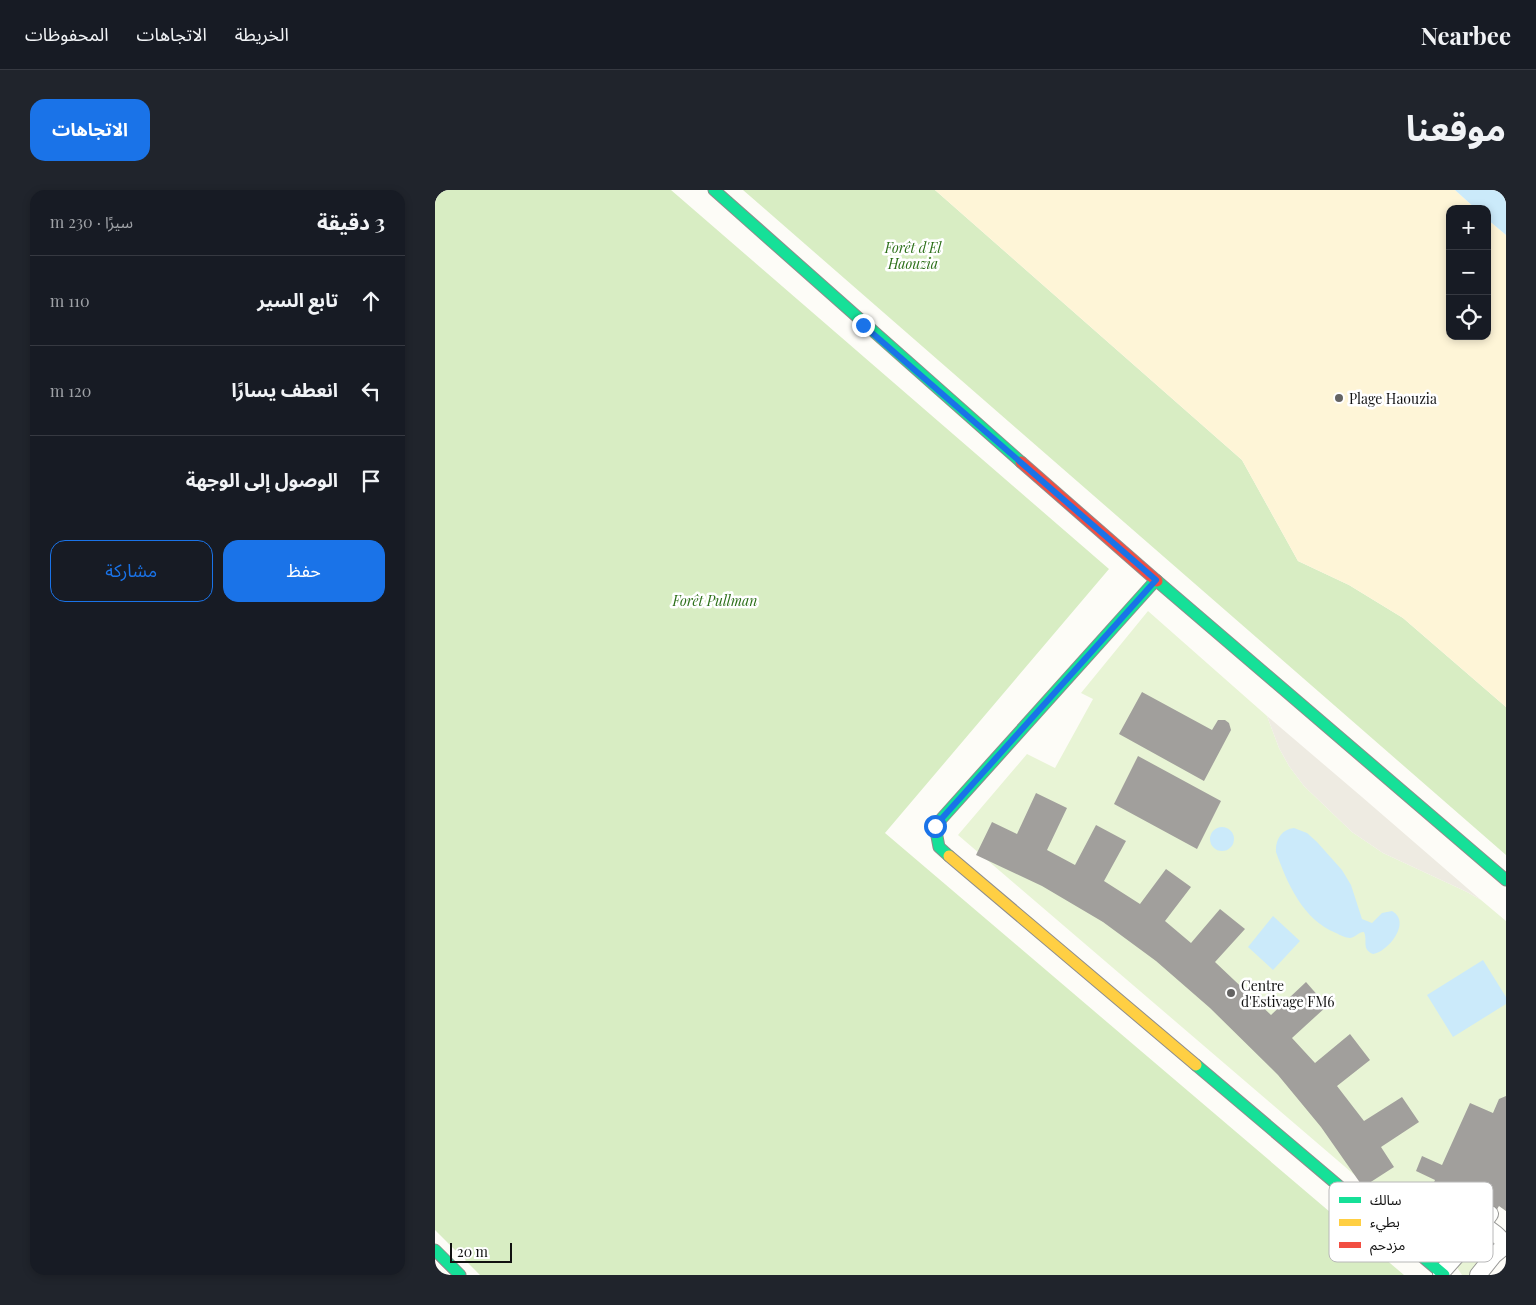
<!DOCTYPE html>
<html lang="ar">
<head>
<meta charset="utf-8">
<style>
	body { margin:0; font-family:"Playfair Display","Noto Sans Arabic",serif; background:#20242c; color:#f1f3f6; direction:rtl }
	.controls { position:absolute; right:15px; top:15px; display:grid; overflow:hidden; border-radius:10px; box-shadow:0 2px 8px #0003 }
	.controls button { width:45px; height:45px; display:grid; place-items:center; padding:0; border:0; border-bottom:1px solid #363941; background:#171b24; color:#f1f3f6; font:25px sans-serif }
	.scale { position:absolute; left:15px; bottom:12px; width:62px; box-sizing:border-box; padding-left:5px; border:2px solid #111; border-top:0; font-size:14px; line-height:18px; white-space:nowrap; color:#111; -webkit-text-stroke:4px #fff; paint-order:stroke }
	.stop { position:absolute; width:15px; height:15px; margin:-11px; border:4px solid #1a73e8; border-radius:50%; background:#fff }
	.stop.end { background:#1a73e8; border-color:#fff; box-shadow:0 1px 5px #0008 }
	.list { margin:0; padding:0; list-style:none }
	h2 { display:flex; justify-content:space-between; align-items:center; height:65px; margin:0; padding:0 20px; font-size:21px }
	h2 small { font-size:16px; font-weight:400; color:#9ea1a6 }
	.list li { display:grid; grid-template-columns:32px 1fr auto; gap:15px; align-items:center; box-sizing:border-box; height:90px; padding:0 20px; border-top:1px solid #363941 }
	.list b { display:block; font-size:19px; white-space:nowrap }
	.list em { font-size:16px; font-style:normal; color:#9ea1a6 }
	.actions { display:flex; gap:10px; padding:15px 20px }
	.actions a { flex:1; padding:11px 0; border:1px solid #1a73e8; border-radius:15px; text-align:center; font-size:18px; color:#1a73e8 }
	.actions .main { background:#1a73e8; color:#fff }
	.icon { flex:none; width:28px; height:28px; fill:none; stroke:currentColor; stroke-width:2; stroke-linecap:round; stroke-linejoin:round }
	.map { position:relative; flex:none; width:1071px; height:1085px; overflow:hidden; direction:ltr; border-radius:15px }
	header { display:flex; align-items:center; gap:30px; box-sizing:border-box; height:70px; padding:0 25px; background:#171b24; border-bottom:1px solid #363941 }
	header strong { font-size:24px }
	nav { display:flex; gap:28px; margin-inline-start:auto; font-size:18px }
	.intro { display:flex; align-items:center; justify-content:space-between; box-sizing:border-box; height:120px; padding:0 30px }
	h1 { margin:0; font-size:35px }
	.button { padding:12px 22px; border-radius:15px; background:#1a73e8; color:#fff; font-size:18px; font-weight:700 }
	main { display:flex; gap:30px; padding:0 30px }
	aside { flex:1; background:#171b24; border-radius:15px; box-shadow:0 2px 8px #0003 }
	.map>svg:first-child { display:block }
</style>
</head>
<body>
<header>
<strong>Nearbee</strong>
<nav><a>الخريطة</a><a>الاتجاهات</a><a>المحفوظات</a></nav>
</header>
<div class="intro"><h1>موقعنا</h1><a class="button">الاتجاهات</a></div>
<main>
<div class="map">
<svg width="1071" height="1085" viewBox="0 0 1071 1085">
	<rect width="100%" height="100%" fill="#fdfcf7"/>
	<path fill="#e8f4d5" d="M713 421 832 526 844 558 854 576 869 596 917 642 948 663 1032 702 1046 710 1071 731V1021L1064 1016 1036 1027 1007 1060 523 645 592 564 620 578 658 509 646 503Z
		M1046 1043 1063 1053 1038 1085H1027L1021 1076Z"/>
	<path fill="#d8edc3" d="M0 0H236L674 379 450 643 969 1085H45L0 1040Z
		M308 0H500L807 270 863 371 914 395 968 428 1071 517V665Z"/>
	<path fill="#fef5d7" d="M500 0H1020L1041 19H1015V146H1052V29L1071 45V517L968 428 914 395 863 371 807 270Z"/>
	<path fill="#eeebe2" d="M832 526 927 607 1046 710 1032 702 948 663 917 642 869 596 854 576 844 558Z"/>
	<path fill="#cbeafa" d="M1020 0H1071V45L1052 29V19H1041Z
		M775 649a12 12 0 1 1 24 0a12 12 0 1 1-24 0Z
		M859 638 872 643 882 652 907 680 916 695 927 729 937 733 947 723 957 721C977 732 953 762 938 764 926 759 933 751 929 742 923 742 921 747 915 748 911 748 905 745 901 743 868 730 852 693 841 662 840 650 847 639 859 638Z
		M838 726 865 751 838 780 813 757Z
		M1048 770 1071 807V814L1018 847 992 805Z"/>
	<path fill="#a19f9c" d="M707 502 777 540 783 530H790L794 533 796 540 769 591 684 544Z
		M703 566 786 611 762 659 679 614Z
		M601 603 632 618 612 660 640 675 661 635 691 651 669 691 705 714 731 679 756 697 730 731 756 753 785 719 810 739 780 772 836 825 871 792 892 816 857 848 880 873 915 844 935 870 902 896 929 931 967 907 984 932 946 957 959 977 928 997 886 937 843 885 775 818 721 771 668 732 607 696 541 665 557 632 582 644Z
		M1071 906V1021L1064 1016 1058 1026 1045 1032 993 1006 1000 990 981 981 987 966 1007 975 1035 913 1058 923 1064 909Z"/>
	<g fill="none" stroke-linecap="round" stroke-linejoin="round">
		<g stroke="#979795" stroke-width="18">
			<path id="street" d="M1047 1035C1056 1039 1066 1047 1070 1055
				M1006 1083 1038 1047 1055 1024
				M1043 1085 1059 1065 1071 1055"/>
		</g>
		<g stroke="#8e8d8b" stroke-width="13">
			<path id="fast" d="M279 0 586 272
				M722 391 1071 690
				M514 666 504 657 500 636 721 390
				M761 875 1009 1085
				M0 1060 25 1085"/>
		</g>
		<g stroke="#8e8d8b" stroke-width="13">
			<path id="slow" d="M514 666 761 875"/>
		</g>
		<g stroke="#8e8d8b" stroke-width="13">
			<path id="jam" d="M586 272 722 391"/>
		</g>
		<use href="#street" stroke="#fffffe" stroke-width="16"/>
		<use href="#fast" stroke="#16e098" stroke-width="11"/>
		<use href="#slow" stroke="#ffcf43" stroke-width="11"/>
		<use href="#jam" stroke="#f24e42" stroke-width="11"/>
	</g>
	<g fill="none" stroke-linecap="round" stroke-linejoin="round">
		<path stroke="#1a73e8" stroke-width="6" d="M428 135 721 390 500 636"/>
	</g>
	<g fill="#646362" stroke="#fff" stroke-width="2">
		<circle cx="904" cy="208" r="5"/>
		<circle cx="796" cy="803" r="5"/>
	</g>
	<g text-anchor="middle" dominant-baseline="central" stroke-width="5" stroke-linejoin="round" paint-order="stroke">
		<g font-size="14" font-style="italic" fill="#2d701a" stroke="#fff">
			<text x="478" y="57">Forêt d'El<tspan x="478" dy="16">Haouzia</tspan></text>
			<text x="280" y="410">Forêt Pullman</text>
		</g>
		<g font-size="14" fill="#111" stroke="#fff" text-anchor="start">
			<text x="914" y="208">Plage Haouzia</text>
			<text x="806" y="795">Centre<tspan x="806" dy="16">d'Estivage FM6</tspan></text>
		</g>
	</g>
	<rect x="894" y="992" width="164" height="80" rx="8" fill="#fff" stroke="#b8b8b8" stroke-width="1"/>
	<rect x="904" y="1007" width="22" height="6" fill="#16e098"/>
	<rect x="904" y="1029" width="22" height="7" fill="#ffcf43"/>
	<rect x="904" y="1052" width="22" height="6" fill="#f24e42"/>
	<g font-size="14" fill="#111">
		<text x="935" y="1015">سالك</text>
		<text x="935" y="1037">بطيء</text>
		<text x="935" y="1060">مزدحم</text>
	</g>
</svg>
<div class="controls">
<button>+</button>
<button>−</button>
<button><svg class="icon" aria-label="locate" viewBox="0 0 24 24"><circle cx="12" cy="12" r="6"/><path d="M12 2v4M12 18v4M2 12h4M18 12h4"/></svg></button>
</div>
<div class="scale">20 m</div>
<div class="stop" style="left:500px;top:636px"></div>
<div class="stop end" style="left:428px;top:135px"></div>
</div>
<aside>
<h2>3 دقيقة<small>سيرًا · 230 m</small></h2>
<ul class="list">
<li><svg class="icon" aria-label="ahead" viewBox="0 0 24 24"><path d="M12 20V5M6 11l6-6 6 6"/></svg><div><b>تابع السير</b></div><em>110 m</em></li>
<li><svg class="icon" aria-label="left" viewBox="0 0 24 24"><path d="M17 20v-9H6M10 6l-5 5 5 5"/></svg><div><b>انعطف يسارًا</b></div><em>120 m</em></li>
<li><svg class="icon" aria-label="arrive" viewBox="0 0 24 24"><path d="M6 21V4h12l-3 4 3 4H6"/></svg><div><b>الوصول إلى الوجهة</b></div></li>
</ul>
<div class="actions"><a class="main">حفظ</a><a>مشاركة</a></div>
</aside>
</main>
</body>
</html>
